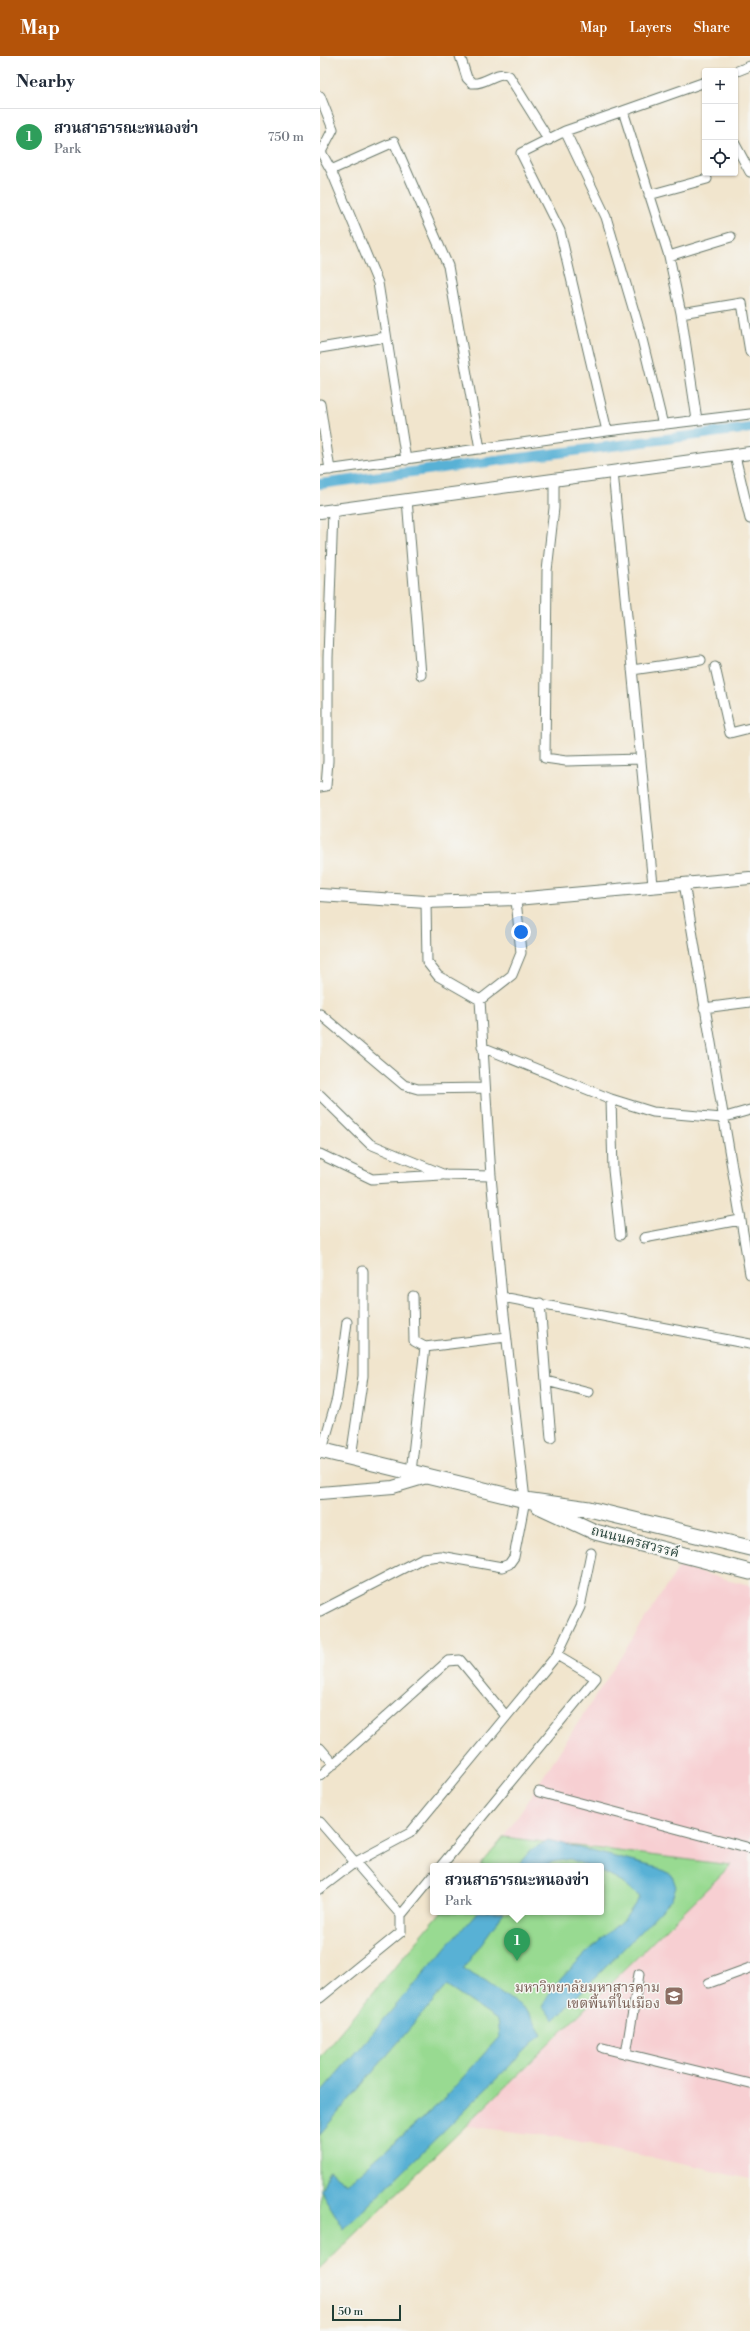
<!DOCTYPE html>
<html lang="en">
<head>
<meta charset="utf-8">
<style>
	body { margin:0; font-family:"Libre Bodoni","Noto Serif Thai",serif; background:#f2f2f3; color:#1f2937 }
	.controls { position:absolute; right:12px; top:12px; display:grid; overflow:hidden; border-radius:4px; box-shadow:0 1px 3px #0004 }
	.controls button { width:36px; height:36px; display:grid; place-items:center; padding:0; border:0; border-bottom:1px solid #e0e1e3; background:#fff; color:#1f2937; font:20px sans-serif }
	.scale { position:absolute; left:12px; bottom:10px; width:69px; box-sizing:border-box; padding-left:4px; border:2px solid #1f3d34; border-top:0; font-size:11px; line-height:14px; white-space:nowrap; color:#1f3d34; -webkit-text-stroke:3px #f6f6f2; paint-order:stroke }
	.you { position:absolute; left:201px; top:876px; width:14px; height:14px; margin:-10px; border:3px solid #fff; border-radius:50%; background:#1a73e8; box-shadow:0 0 0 6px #1a73e833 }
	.badge { display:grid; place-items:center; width:26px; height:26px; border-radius:50%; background:#b45309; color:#fff; font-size:13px; font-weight:700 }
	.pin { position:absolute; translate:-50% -33px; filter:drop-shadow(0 1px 2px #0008) }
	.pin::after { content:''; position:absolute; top:21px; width:14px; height:12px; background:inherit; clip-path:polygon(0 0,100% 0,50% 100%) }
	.popup { position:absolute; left:110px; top:1807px; width:174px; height:52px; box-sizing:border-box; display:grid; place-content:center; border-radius:4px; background:#fff; filter:drop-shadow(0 1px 3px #0005); font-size:13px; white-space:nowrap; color:#747a83 }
	.popup b { font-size:15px; color:#1f2937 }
	.popup::after { content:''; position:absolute; left:50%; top:100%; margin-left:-8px; border:8px solid transparent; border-top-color:#fff }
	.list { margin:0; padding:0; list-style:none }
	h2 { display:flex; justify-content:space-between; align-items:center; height:52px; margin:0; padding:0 16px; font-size:17px }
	h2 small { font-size:13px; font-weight:400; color:#747a83 }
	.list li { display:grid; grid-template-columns:26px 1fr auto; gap:12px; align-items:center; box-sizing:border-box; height:56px; padding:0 16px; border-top:1px solid #e0e1e3 }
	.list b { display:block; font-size:15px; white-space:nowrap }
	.list p { margin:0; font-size:13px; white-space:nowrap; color:#747a83 }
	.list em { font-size:13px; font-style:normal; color:#747a83 }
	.icon { flex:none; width:22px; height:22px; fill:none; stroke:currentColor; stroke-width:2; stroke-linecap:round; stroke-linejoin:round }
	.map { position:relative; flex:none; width:430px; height:2275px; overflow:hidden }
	header { display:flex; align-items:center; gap:24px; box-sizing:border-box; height:56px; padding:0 20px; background:#b45309; color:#fff }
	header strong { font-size:19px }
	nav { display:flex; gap:22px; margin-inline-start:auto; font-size:14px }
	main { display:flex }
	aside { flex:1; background:#fff }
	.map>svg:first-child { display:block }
</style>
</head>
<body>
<header>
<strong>Map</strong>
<nav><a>Map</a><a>Layers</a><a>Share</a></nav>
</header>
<main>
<aside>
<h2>Nearby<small></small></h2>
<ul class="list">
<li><span class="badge" style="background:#2e9e5b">1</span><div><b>สวนสาธารณะหนองข่า</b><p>Park</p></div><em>750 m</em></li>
</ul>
</aside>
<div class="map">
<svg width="430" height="2275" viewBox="0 0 430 2275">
	<rect width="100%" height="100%" fill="#f6f6f2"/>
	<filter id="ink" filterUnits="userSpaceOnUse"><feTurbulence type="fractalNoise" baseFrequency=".025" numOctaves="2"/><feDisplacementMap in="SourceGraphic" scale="8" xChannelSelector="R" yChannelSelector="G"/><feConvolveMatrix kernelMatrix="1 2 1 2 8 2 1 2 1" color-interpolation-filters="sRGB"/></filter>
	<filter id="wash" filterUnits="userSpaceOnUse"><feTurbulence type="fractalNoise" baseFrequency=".012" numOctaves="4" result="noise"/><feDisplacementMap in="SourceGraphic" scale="16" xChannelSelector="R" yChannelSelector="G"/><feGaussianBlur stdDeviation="0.9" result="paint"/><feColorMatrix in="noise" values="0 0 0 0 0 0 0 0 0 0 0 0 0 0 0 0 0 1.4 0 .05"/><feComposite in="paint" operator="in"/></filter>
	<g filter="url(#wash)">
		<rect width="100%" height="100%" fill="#f1e5cd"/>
		<path fill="#f7cfd2" d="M359 1511 430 1529V2123L238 2081 146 2070 410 1810 184 1781Z"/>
		<path fill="#98da91" stroke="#5c8c62" d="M184 1781 411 1809 0 2213V2000L121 1856H281V1810H160Z"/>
		<path fill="#58b1d5" stroke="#3c7784" d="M228 1784 338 1812 352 1819 356 1831 352 1843 234 1964 222 1951 233 1931 267 1896 306 1861 320 1841 300 1825 281 1816V1810H267L250 1803 233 1806 225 1810H197L211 1794Z
			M157 1856H184L143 1913 166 1926 208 1956 222 1978 24 2173 0 2134 9 2114 27 2128 121 2046 179 1981 177 1964 126 1930 0 2078V2037Z"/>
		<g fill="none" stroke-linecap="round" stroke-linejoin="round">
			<path stroke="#58b1d5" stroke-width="10" d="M0 428 430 372"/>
		</g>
	</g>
	<g filter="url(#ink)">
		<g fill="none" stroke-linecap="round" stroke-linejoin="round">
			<g stroke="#68786a" stroke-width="11">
				<path id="minor" d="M140 0 147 22 152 27C166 29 177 13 189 20L229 84
					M415 16 430 10
					M0 40 13 73 1 96 11 114 58 227 86 404
					M245 75 286 161 321 279 343 369
					M415 88 430 116
					M11 114 74 86 128 210 160 393
					M329 139 387 123
					M349 200 411 181
					M361 257 422 247 430 296
					M0 292 66 281
					M0 348 10 414
					M377 364 361 257 349 200 303 55 385 26
					M287 375 240 175 201 97 245 75 303 55
					M415 400 430 463
					M0 415 287 375 430 358
					M293 416 333 829
					M234 425V452L227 515 225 702 246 705 321 703
					M87 443 101 619
					M395 611 410 677 430 672
					M312 614 381 604
					M0 731 6 730 8 705V602L13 454
					M364 827 430 1218
					M106 846 107 906 118 920 160 944 192 919 201 897 196 843
					M384 952 430 946
					M0 958 84 1029 98 1033 165 1032
					M162 991 291 1043 333 1056 402 1062 430 1054
					M0 1039 50 1088 125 1119 171 1120
					M291 1043 293 1114 300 1179
					M0 1098 52 1123 122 1119
					M324 1182 420 1164
					M182 1241 430 1288
					M220 1247 226 1325 269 1336
					M105 1291 186 1281
					M226 1325 231 1382
					M2 1394 17 1342 27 1266
					M31 1401 43 1320V1215
					M91 1416 105 1291 94 1285 93 1240
					M0 1555 103 1502 120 1500 182 1511 189 1508 194 1501 205 1444 182 1241 171 1120 160 944
					M0 1692 14 1708
					M0 1720 128 1605 140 1604 186 1660
					M219 1736 430 1792
					M0 1766 81 1859V1876L0 1942
					M121 1810 276 1622 237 1599
					M0 1833 34 1807 90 1777 237 1599 260 1551 271 1497
					M81 1859 113 1820
					M389 1927 430 1912
					M283 1992 430 2028
					M306 1998 319 1918"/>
			</g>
			<g stroke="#68786a" stroke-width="14">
				<path id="tertiary" d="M0 456 430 397
					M0 839 106 846 196 843 430 822
					M0 1437 73 1431 110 1420"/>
			</g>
			<g stroke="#68786a" stroke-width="17">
				<path id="primary" d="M0 1394 205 1444 269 1453 430 1492
					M219 1450 275 1476 430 1516"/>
			</g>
			<use href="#minor" stroke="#fff" stroke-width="9"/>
			<use href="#tertiary" stroke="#fff" stroke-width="12"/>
			<use href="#primary" stroke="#fff" stroke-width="15"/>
		</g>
	</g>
	<defs>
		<g id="university-square" transform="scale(1)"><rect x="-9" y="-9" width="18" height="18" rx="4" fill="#8d6e63" stroke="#f6f6f2"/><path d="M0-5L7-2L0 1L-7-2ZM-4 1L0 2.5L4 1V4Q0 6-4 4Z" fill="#fff"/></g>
	</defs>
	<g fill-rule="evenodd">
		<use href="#university-square" x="354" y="1940"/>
	</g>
	<g text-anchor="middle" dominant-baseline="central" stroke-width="3" stroke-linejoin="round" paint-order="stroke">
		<g font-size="14" fill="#1f3d34" stroke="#f6f6f2">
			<text transform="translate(315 1486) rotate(15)">ถนนนครสวรรค์</text>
		</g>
		<g font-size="14" fill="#785e54" stroke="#f6f6f2" text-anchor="end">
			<text x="340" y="1932">มหาวิทยาลัยมหาสารคาม<tspan x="340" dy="16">เขตพื้นที่ในเมือง</tspan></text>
		</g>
	</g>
</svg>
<div class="controls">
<button>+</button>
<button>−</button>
<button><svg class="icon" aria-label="locate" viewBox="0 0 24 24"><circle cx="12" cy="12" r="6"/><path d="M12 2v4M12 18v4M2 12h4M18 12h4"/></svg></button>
</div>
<div class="scale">50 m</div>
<div class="you"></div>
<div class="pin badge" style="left:197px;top:1905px;background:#2e9e5b">1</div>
<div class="popup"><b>สวนสาธารณะหนองข่า</b>Park</div>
</div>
</main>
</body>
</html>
